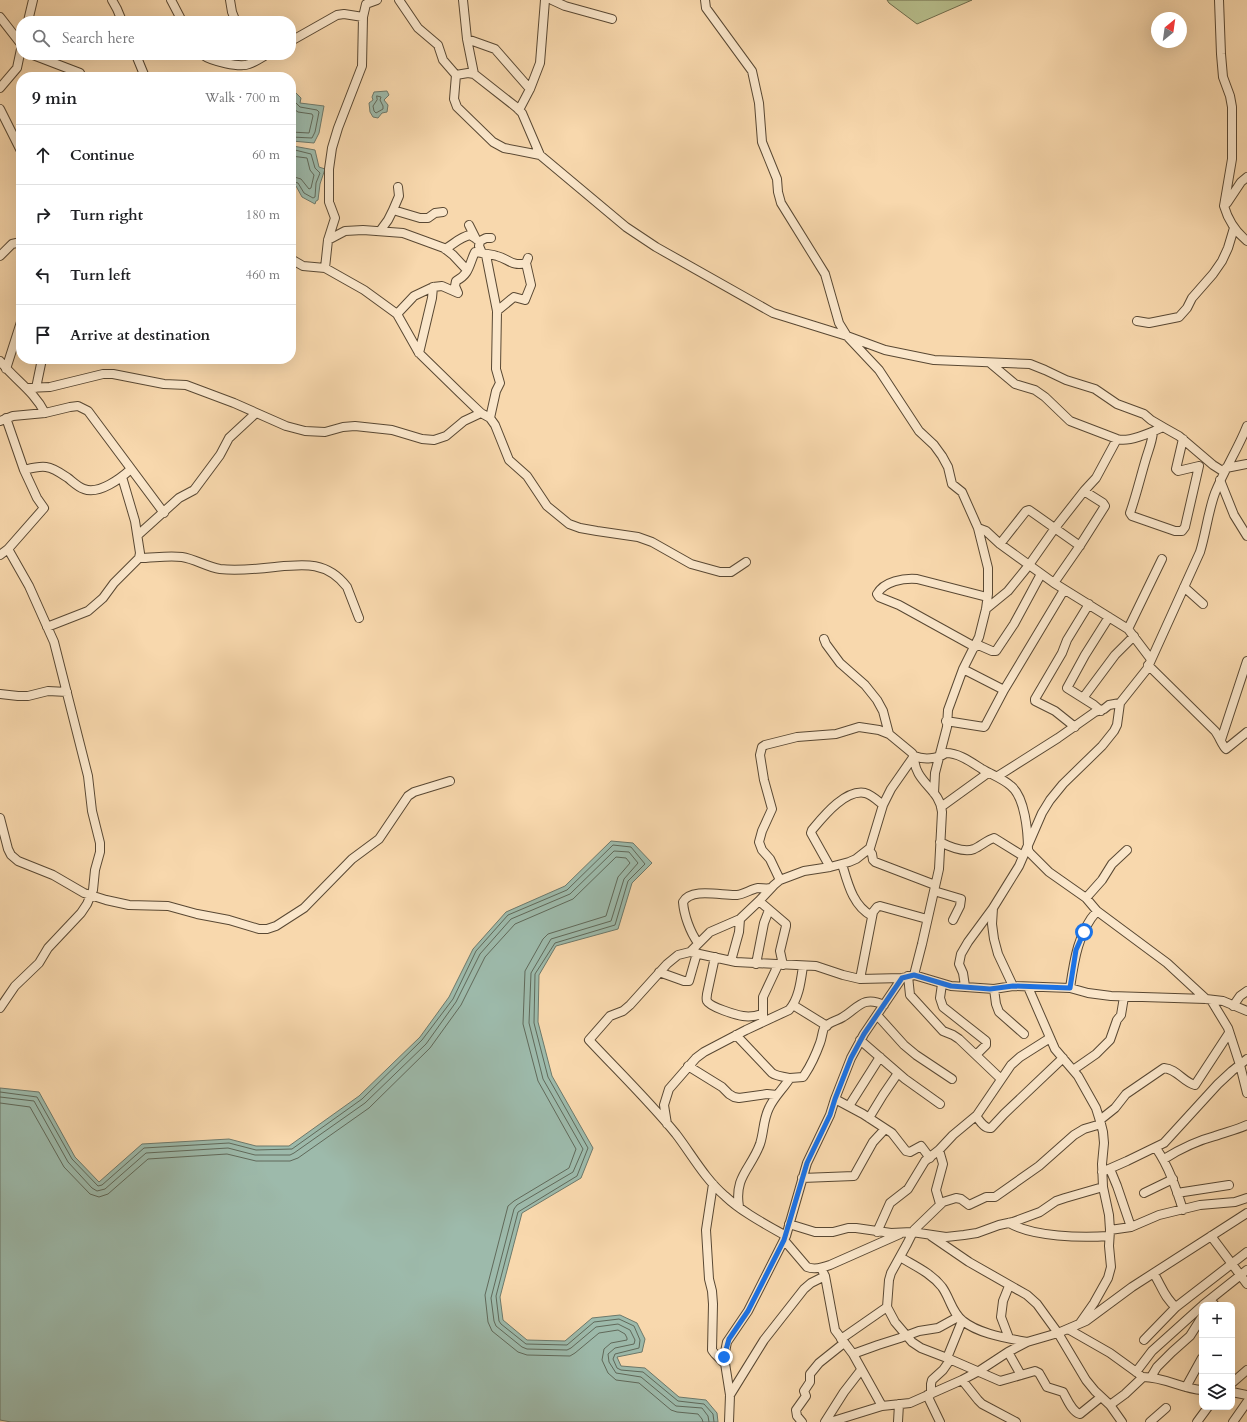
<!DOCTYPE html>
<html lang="en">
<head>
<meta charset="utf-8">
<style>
	body { margin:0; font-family:Cardo,serif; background:#f2f2f2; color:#202124 }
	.controls { position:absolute; right:12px; bottom:12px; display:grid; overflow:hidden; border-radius:8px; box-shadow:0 4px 16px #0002 }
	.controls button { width:36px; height:36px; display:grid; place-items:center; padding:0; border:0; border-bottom:1px solid #e0e0e0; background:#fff; color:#202124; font:20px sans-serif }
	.compass { position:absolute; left:1151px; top:12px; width:36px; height:36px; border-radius:50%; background:#fff; box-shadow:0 4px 16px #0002; rotate:29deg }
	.stop { position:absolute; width:12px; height:12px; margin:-9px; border:3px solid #1a73e8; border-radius:50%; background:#fff }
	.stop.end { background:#1a73e8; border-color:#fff; box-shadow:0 1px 4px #0008 }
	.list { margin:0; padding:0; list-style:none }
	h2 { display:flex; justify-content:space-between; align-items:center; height:52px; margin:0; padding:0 16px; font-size:17px }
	h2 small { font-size:13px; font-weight:400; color:#757577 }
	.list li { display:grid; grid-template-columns:26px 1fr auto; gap:12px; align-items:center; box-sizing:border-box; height:60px; padding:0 16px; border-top:1px solid #e0e0e0 }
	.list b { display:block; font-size:15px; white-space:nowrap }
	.list em { font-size:13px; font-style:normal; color:#757577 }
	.icon { flex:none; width:22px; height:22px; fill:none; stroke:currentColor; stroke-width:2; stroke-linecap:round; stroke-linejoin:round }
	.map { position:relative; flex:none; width:1247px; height:1422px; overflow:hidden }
	.search { position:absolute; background:#fff; box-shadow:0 4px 16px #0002; left:16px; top:16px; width:280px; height:44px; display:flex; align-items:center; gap:10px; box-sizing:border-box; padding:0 14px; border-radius:16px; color:#757577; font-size:15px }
	.panel { position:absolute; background:#fff; box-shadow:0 4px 16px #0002; left:16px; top:72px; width:280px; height:292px; border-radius:16px }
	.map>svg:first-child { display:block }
</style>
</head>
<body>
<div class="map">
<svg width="1247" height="1422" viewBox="0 0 1247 1422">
	<rect width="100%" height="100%" fill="#f8d8ad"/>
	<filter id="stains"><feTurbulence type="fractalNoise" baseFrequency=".005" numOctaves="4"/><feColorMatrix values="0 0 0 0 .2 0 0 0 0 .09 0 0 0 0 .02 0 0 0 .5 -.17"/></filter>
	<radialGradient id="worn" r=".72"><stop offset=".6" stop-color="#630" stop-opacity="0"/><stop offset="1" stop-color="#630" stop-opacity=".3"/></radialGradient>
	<path fill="#b8c08e" stroke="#6e6c4c" d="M887 0H972L917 24 889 3Z"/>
	<path fill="#9dbaab" stroke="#6d796b" d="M387 91 389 95 384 100 388 105 387 112 382 113 378 118 373 117 370 112 369 103 373 100 372 97 374 92Z
		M296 93 301 98 300 103 324 106 319 133 314 143 292 141 291 138V99Z
		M293 146 315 150 319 167 325 169 320 184 318 200 316 201 315 204 302 197 296 186 292 185 291 150Z
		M611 841 633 843 652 863 632 883 618 929 556 946 539 975 538 1022 552 1076 593 1148 581 1178 522 1213 500 1297 503 1320 527 1340 565 1341 592 1318 620 1315 637 1323 645 1339 642 1352 617 1357 621 1366 645 1368 679 1397 706 1400 717 1413 718 1422H11L0 1420V1088L39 1092 75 1157 99 1182 142 1144 229 1139 256 1146H289L359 1096 420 1037 449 997 473 949 506 912 565 886Z"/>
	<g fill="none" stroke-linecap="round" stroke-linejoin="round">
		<path stroke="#60695a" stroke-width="1" d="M377 96 381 97 380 100 383 106V109L376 113 374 111 373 106 377 100Z
			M291 102H295L300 107 317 110 319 112 315 132 312 138 291 137
			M291 107 298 112 312 114 313 116 309 133 291 132
			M291 151 295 150 311 154 315 168 320 173 316 183 315 197 313 198 304 193 298 183 291 181
			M291 156 307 158 310 170 314 175 311 188 309 189 301 179 291 176
			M0 1092 37 1097 72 1159 98 1186 102 1185 144 1148 229 1143 256 1150 292 1149 362 1099 422 1040 453 999 476 951 508 915 567 890 613 845 631 847 645 864 628 881 615 925 555 943 535 974 534 1023 548 1077 588 1148 577 1176 518 1212 496 1296 499 1321 501 1324 526 1344 567 1345 594 1322 619 1319 634 1326 640 1340 639 1348 615 1354 613 1359 617 1368 621 1370 643 1372 678 1401 704 1404 713 1414 714 1422
			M0 1097 34 1101 68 1162 92 1188 97 1191 105 1189 146 1153 228 1148 255 1155H290L294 1153 365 1103 426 1044 456 1002 480 954 511 919 570 894 614 851 629 852 638 863 624 879 611 921 551 939 531 973 529 1023 543 1079 583 1149 573 1172 517 1205 514 1209 491 1298 494 1321 496 1326 522 1347 527 1349 567 1350 571 1348 596 1327 618 1324 630 1330 635 1340 634 1344 615 1348 608 1354 609 1362 616 1373 641 1377 676 1406 702 1408 708 1416 709 1422
			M0 1103 30 1107 64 1167 90 1194 99 1197 108 1194 148 1159 227 1154 256 1161H290L298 1158 369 1108 430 1048 461 1005 485 957 515 924 573 899 616 857 626 858 630 863 618 877 606 916 548 934 543 939 525 971 523 1024 538 1081 576 1149 569 1168 514 1201 508 1206 485 1295 488 1322 492 1331 518 1352 527 1355 570 1356 575 1353 599 1333 618 1330 625 1334 627 1338V1340L611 1343 604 1349 602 1360 608 1373 616 1380 639 1383 671 1410 677 1412 698 1414 702 1419 703 1422"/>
		<g stroke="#594833" stroke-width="10">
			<path id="minor" d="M112 0 117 9 122 21
				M171 0 182 21
				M230 0 232 12 234 17
				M399 0 418 28 438 45 443 60 456 75 468 73 474 74 516 107 522 113 540 155
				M463 0 467 39 474 74
				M552 0 565 6 612 19
				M705 0 706 8 752 71 759 103 762 142 777 179 778 192 781 203 825 274 839 323 847 336 879 370 919 431 934 445 942 456 948 467 952 484 962 492 978 528 988 568V594L986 609 979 637 963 669 948 710 947 727 935 773 934 793
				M1219 0 1221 54 1223 77 1230 96 1232 107V159L1224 206C1228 220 1236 232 1247 241
				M0 17 21 44
				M28 21 33 0
				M467 39 495 49 530 89
				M291 41 337 15 344 14 363 17
				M33 55 80 73 82 77
				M136 55 145 77
				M203 55C211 61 240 68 249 64 255 62 261 58 266 55
				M456 75 454 99 457 107 493 142 504 148 540 155 626 227 656 247 773 313 847 336 885 350 934 360 1030 364 1045 370 1066 380 1095 389 1117 404 1144 414 1151 420 1163 427
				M0 88 17 68 21 49
				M0 109 21 151
				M519 110 530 89 540 63 545 0
				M1227 203 1241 182 1247 177
				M393 210 399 196 398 187
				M469 225 476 239
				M380 231 388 220 393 210 420 218H428L435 213 443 212
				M328 240 345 231 363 230 403 233 444 248 453 255 467 270
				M445 249C454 244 460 237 470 235L475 238
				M482 253 479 246 480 241 486 238H491
				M486 255 497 311 496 369 500 383 496 391 490 418
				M0 256 12 244 21 242
				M291 259 303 266 325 268 364 290 397 314 419 353 461 394 481 413 490 418 495 425 509 460 527 476 547 506 569 524 580 528 597 531 638 537 652 542 691 564 720 572H731L746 562
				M325 268 328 240 335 218 329 202V169L332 148 338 128 362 66 363 17 366 4 377 0
				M497 311 514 297 525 300 531 285 526 263
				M397 314 414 296 433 287
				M1137 321 1149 323 1179 317 1187 308 1192 298 1213 274 1222 261 1228 248 1234 228
				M419 353 432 298 433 287 442 286 458 293 455 286 456 281C470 274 469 264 475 252 482 253 490 254 497 256 509 259 512 267 526 263L528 258
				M0 361C14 379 34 391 45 413
				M990 363 1015 384 1035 390 1045 397 1070 421 1117 439C1129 443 1152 432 1163 427L1179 436 1213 465 1224 472
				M6 369 21 322
				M27 388 50 387 103 374H113L164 384 186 385 234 403 286 426 305 431 325 432 343 427 355 426 392 430 422 439 434 440 446 436 464 421 481 413
				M36 388 42 359
				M0 421 13 416 45 413 70 407 78 406 88 411 164 513
				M1153 432C1152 443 1148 451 1145 462 1140 479 1136 496 1130 513L1132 516 1175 531H1182L1185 527 1199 466 1178 471 1176 469 1183 439
				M1226 468 1247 464
				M24 470C32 468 39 466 46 467 54 468 62 474 68 478 73 482 78 487 84 489 99 495 121 478 131 469
				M1220 480 1234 515 1247 536
				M978 528 986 531 1000 544 1054 583 1128 629 1150 658
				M138 535 179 498 194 490 220 455 229 438 256 413
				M1000 544 1026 511 1029 510 1080 546
				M0 555 8 549 44 508 37 498 24 470 6 418
				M139 558C153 558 168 555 182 557 195 559 207 567 220 569 238 571 257 569 275 567 304 564 327 561 347 587L359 618
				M1054 583 1079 547 1105 506 1103 503 1084 491
				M1184 587 1203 604
				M986 609 1008 591 1029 565 1055 528 1084 491 1096 478 1117 439
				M47 627 88 611 103 598 114 583 139 558 140 553 135 521 122 477
				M1128 629 1162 559
				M824 639 826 644 840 663 865 685 877 700 883 711 889 734 912 753 914 756C924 760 937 759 946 753 959 753 971 762 982 769 992 775 1002 778 1011 786 1025 797 1028 832 1028 850L1030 853 1049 872 1086 898 1097 911 1167 963 1206 999
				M976 644 992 651H996L1014 624 1041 574
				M975 647 899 605 879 597 877 594C884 581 904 578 917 579L987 597
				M1148 665 1215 731C1219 736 1222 745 1226 749L1247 732
				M963 669 1004 690
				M0 694 18 696H28L48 691 67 692
				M1083 698 1115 655 1134 636
				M1101 711 1094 705 1067 688 1085 655 1109 617
				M946 721 984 727 985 726 1004 690 1064 590
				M1075 727 1055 711 1035 701V699L1062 653 1067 640 1089 604
				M1221 740 1247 661
				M914 756C914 783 940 788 942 812L939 869 922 944 914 975
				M998 776 1058 738 1095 712 1104 709 1109 705 1120 703
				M941 807 988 773
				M0 818 8 849 11 855 18 861 53 875 84 893 106 900 129 905 168 906 197 914 229 920 259 929H267L276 926 304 908 352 859 379 839 408 796 414 792 450 781
				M940 842C950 847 964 853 974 849 981 846 987 840 994 838L1023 856
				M869 850 872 854 873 860 875 862 935 885
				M842 864C848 884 853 906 872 916
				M830 867 811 833 812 830C823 817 845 789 865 793 872 795 878 801 883 805
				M780 880 770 859 762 850 759 842 762 831 772 809 764 780 760 755 762 747 765 745 797 737 836 734 859 727 879 730 889 734
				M934 891 961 899 960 906 953 920
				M1086 898 1102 880 1112 864 1127 850
				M759 901 786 924V926L780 951 783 965
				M698 943C690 932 684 915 683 902 691 887 723 896 737 895 745 894 751 889 758 888 763 888 766 889 771 888
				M690 952 710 932 740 919 759 901 774 885 780 880 804 871 830 867 849 862 856 859 870 848 883 805 891 789 914 756
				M715 957 707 994C707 996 706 999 707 1001 710 1007 736 1015 743 1016 749 1017 756 1016 762 1014
				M731 961 739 932 740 919
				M756 964 764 923 769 910
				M659 972 684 981H689L697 953
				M908 976 910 995 943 1031 953 1035 959 1039 1001 1079
				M860 979 873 912 877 907 880 906 927 919
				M942 984 940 998 943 1007 986 1041V1045L976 1055
				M965 986 963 973 959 964 961 954 968 942 993 908
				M1013 986 998 954 994 939 992 924 993 908 1019 866 1042 813 1050 800 1063 784 1102 746 1114 731 1117 725 1120 703 1147 669 1200 552C1206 533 1208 512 1215 493 1224 470 1238 449 1247 426
				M1028 987 1055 1049 1078 1076 1096 1108 1101 1124 1103 1132 1104 1143 1102 1164 1103 1187 1109 1215 1110 1230 1109 1246 1111 1267 1108 1278 1094 1303 1080 1323
				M1070 988C1074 961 1078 932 1097 911
				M994 989 996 1004 999 1012 1024 1034
				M1211 1000 1228 1028 1240 1065 1247 1093
				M793 1005 827 1026
				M1233 1006 1240 996 1247 991
				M0 1008 15 986 39 963 48 948 81 913 87 904 93 890 95 870 100 852V843L92 811 88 776 54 642 29 586 8 549
				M877 1015 904 1045 916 1055 952 1079
				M763 1018V997L778 965
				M736 1035 772 1073C776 1076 784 1077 790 1078
				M860 1040 905 1079 940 1104
				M688 1066 722 1087 729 1094 734 1097 739 1098 767 1094 777 1095
				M1073 1070 1096 1054 1110 1040 1117 1020 1121 1015 1124 997
				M835 1099 863 1114 892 1133 906 1151 910 1152 921 1146 930 1158
				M849 1106 880 1057
				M976 1116C980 1121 984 1129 991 1128L1004 1114 1063 1058
				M869 1118 883 1095 898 1073
				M1100 1120 1115 1108 1126 1094 1164 1068C1177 1069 1183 1082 1195 1085L1229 1033
				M667 1124 664 1105 669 1089 696 1058 704 1052 746 1030 789 1010C799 999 801 980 803 966
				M1156 1148C1169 1167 1176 1188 1183 1210
				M939 1150 943 1164 936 1190 940 1204
				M1164 1159C1180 1149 1196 1141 1215 1136 1226 1132 1236 1130 1247 1125
				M1110 1169 1117 1186 1131 1227
				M1102 1172 1127 1161 1164 1143 1218 1084 1232 1071 1247 1059
				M802 1178 854 1176 873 1142 885 1129
				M713 1184 706 1230 709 1279 712 1291 713 1304 712 1350 715 1354 725 1364
				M1144 1193 1173 1179
				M1177 1193 1229 1185
				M739 1207C734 1176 751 1169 760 1144 764 1132 763 1120 769 1108 774 1097 783 1089 790 1078L803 1077 805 1074C811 1065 816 1054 820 1043 822 1038 822 1033 824 1028 828 1022 837 1021 843 1017 858 1008 863 995 884 1005
				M1009 1223C1034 1237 1081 1238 1109 1236
				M789 1224 815 1232H833L848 1228H856L891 1233 912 1232 946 1237 964 1235 977 1233 999 1225 1013 1222 1040 1212 1056 1201 1065 1198 1103 1187
				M1110 1230 1131 1227 1159 1215 1200 1205 1235 1202 1247 1198
				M877 1232 890 1203 908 1189 925 1161 939 1150 953 1135 977 1115 1011 1065 1020 1057 1050 1038
				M786 1236C765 1224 742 1212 725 1196 705 1179 692 1155 676 1134 649 1101 618 1071 589 1040L610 1016 623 1011 630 1005 667 964 678 955 690 952 736 962 816 966 843 975 860 979 902 978 914 975 951 986 994 989 1013 986 1070 988 1088 993 1111 996 1206 999 1223 1001 1247 1011
				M931 1236 969 1262 1027 1295 1037 1304 1058 1333 1086 1380 1095 1391 1110 1405 1122 1422
				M1211 1236 1247 1284
				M784 1240 807 1267C814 1270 822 1268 830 1265L900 1234
				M900 1257C915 1266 931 1273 942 1287 950 1298 952 1313 963 1321 979 1334 1007 1338 1027 1342
				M821 1268 825 1276 835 1330 853 1354 882 1406
				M1154 1274C1161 1285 1165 1299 1176 1307
				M1203 1305 1247 1270
				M1213 1305 1214 1304
				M887 1307 895 1322 912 1342 921 1348 947 1358 1000 1381 1035 1371 1039 1373 1047 1387 1063 1392C1067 1399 1072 1412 1080 1414L1101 1397
				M1068 1329 1110 1353 1139 1374
				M1009 1338 1001 1317 1003 1301 1009 1286
				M841 1339 887 1307 889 1280 891 1273 907 1244 914 1230 943 1202 956 1198 961 1199 969 1205 986 1197H995L1039 1166 1074 1135 1084 1129 1101 1124
				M1144 1340 1176 1307 1247 1252
				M1008 1352 1021 1375
				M853 1354 878 1345 900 1338 919 1331 938 1328 958 1317
				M947 1358 962 1321
				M1136 1372 1152 1351 1202 1306
				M1151 1377 1157 1367 1172 1352 1190 1336 1202 1317
				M962 1380 978 1400 982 1404 1016 1422
				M1232 1383 1247 1370
				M1186 1387 1202 1358
				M1232 1392 1247 1395
				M931 1394V1384L932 1380 943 1370 950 1360
				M730 1395 764 1340 804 1289 811 1283 825 1276
				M927 1395 940 1422
				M1110 1405 1125 1394 1143 1377C1165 1377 1182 1389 1202 1390
				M729 1422 730 1395 724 1357 727 1342 748 1311 786 1236 807 1163 830 1115 835 1099 851 1058 864 1034 902 978
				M802 1422 797 1416 796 1410 806 1396 804 1391 810 1382V1374L819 1363 844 1343
				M825 1422 844 1392 861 1370
				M830 1422 882 1406 910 1403 962 1380 979 1371 1008 1352 1027 1342 1058 1333 1086 1321 1132 1287 1247 1213
				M898 1422 899 1404
				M1150 1422 1166 1408
				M1197 1422 1208 1407
				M1233 1422 1247 1402"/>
		</g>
		<use href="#minor" stroke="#fae6ca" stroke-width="8"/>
	</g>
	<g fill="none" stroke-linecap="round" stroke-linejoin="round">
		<path stroke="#1a73e8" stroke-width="5" d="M724 1357 729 1339 748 1311 784 1240 807 1163 830 1115 835 1099 851 1058 864 1034 902 978 914 975 951 986 990 989 1013 986 1070 988 1076 950 1084 932"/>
	</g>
	<rect width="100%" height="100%" filter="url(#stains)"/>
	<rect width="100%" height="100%" fill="url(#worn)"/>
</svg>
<div class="controls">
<button>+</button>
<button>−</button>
<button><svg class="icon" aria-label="layers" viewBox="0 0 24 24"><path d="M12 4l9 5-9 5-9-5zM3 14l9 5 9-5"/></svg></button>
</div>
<svg class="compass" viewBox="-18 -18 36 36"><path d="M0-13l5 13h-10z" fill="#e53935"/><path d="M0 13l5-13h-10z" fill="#757577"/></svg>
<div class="stop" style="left:1084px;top:932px"></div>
<div class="stop end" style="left:724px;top:1357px"></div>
<div class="search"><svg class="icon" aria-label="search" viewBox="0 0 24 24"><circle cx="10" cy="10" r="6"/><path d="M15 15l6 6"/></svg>Search here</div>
<section class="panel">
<h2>9 min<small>Walk · 700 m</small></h2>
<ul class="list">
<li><svg class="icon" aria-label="ahead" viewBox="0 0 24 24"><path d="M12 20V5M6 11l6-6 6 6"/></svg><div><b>Continue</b></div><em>60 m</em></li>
<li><svg class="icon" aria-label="right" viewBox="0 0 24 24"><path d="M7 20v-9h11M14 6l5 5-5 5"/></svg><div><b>Turn right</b></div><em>180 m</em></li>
<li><svg class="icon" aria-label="left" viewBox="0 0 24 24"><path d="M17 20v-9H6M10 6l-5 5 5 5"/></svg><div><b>Turn left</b></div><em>460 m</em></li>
<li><svg class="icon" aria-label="arrive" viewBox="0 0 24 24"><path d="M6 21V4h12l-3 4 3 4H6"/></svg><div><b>Arrive at destination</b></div></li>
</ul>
</section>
</div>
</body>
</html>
